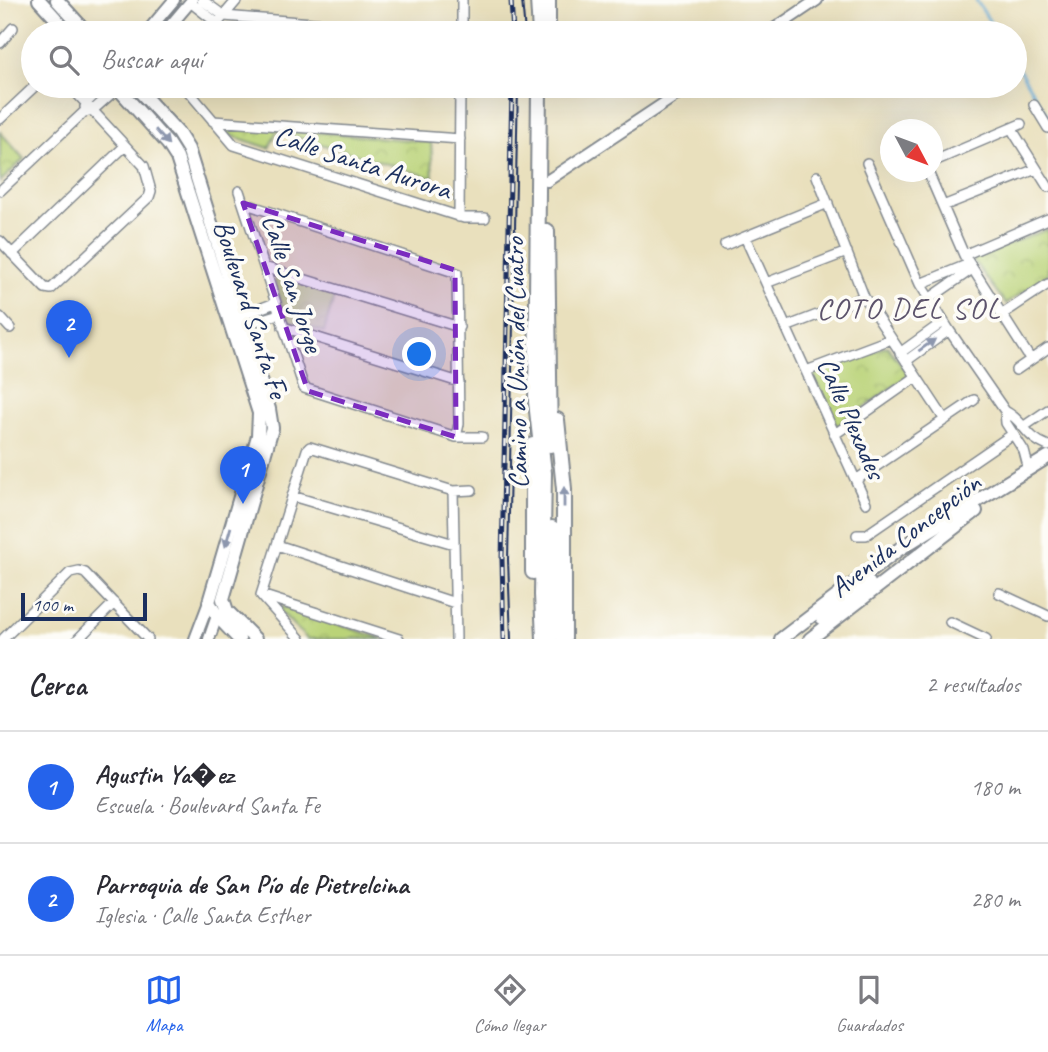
<!DOCTYPE html>
<html lang="es">
<head>
<meta charset="utf-8">
<style>
	body { margin:0; font-family:Caveat,sans-serif; background:#f7f7f7; color:#2b2b33 }
	.compass { position:absolute; left:880px; top:119px; width:63px; height:63px; border-radius:50%; background:#fff; box-shadow:0 7px 28px #0002; rotate:131deg }
	.scale { position:absolute; left:21px; bottom:18px; width:126px; box-sizing:border-box; padding-left:7px; border:4px solid #1b2f5e; border-top:0; font-size:19px; line-height:24px; white-space:nowrap; color:#1b2f5e; -webkit-text-stroke:5px #fdfcf7; paint-order:stroke }
	.you { position:absolute; left:420px; top:355px; width:24px; height:24px; margin:-18px; border:5px solid #fff; border-radius:50%; background:#1a73e8; box-shadow:0 0 0 10px #1a73e833 }
	.badge { display:grid; place-items:center; width:46px; height:46px; border-radius:50%; background:#2563eb; color:#fff; font-size:23px; font-weight:700 }
	.pin { position:absolute; translate:-50% -58px; filter:drop-shadow(0 2px 4px #0008) }
	.pin::after { content:''; position:absolute; top:37px; width:24px; height:21px; background:inherit; clip-path:polygon(0 0,100% 0,50% 100%) }
	.list { margin:0; padding:0; list-style:none }
	h2 { display:flex; justify-content:space-between; align-items:center; height:91px; margin:0; padding:0 28px; font-size:30px }
	h2 small { font-size:23px; font-weight:400; color:#7c7c81 }
	.list li { display:grid; grid-template-columns:46px 1fr auto; gap:21px; align-items:center; box-sizing:border-box; height:112px; padding:0 28px; border-top:2px solid #e1e1e2 }
	.list b { display:block; font-size:26px; white-space:nowrap }
	.list p { margin:0; font-size:23px; white-space:nowrap; color:#7c7c81 }
	.list em { font-size:23px; font-style:normal; color:#7c7c81 }
	.icon { flex:none; width:38px; height:38px; fill:none; stroke:currentColor; stroke-width:2; stroke-linecap:round; stroke-linejoin:round }
	.map { position:relative; flex:none; width:1048px; height:639px; overflow:hidden }
	.search { position:absolute; background:#fff; box-shadow:0 7px 28px #0002; left:21px; right:21px; top:21px; height:77px; display:flex; align-items:center; gap:18px; box-sizing:border-box; padding:0 24px; border-radius:38px; color:#7c7c81; font-size:26px }
	.sheet { height:315px; background:#fff }
	nav { display:flex; justify-content:space-around; align-items:center; box-sizing:border-box; height:98px; border-top:2px solid #e1e1e2; background:#fff; font-size:19px; color:#7c7c81 }
	nav a { display:grid; justify-items:center; gap:4px }
	nav .on { color:#2563eb }
	.map>svg:first-child { display:block }
</style>
</head>
<body>
<div class="map">
<svg width="1048" height="639" viewBox="0 0 1048 639">
	<defs>
		<pattern id="park-crowns" width="20" height="18" patternUnits="userSpaceOnUse" patternTransform="scale(1.75)"><rect width="20" height="18" fill="#bad378"/><path d="M2 6a3 3 0 1 1 6 0M12 15a3 3 0 1 1 6 0" fill="none" stroke="#9fb56a"/></pattern>
	</defs>
	<rect width="100%" height="100%" fill="#fdfcf7"/>
	<filter id="ink" filterUnits="userSpaceOnUse"><feTurbulence type="fractalNoise" baseFrequency=".0143" numOctaves="2"/><feDisplacementMap in="SourceGraphic" scale="14" xChannelSelector="R" yChannelSelector="G"/><feConvolveMatrix kernelMatrix="1 2 1 2 8 2 1 2 1" color-interpolation-filters="sRGB"/></filter>
	<filter id="wash" filterUnits="userSpaceOnUse"><feTurbulence type="fractalNoise" baseFrequency=".00686" numOctaves="4" result="noise"/><feDisplacementMap in="SourceGraphic" scale="28" xChannelSelector="R" yChannelSelector="G"/><feGaussianBlur stdDeviation="1.57" result="paint"/><feColorMatrix in="noise" values="0 0 0 0 0 0 0 0 0 0 0 0 0 0 0 0 0 1.4 0 .05"/><feComposite in="paint" operator="in"/></filter>
	<g filter="url(#wash)">
		<rect width="100%" height="100%" fill="#e9e0bd"/>
		<path fill="url(#park-crowns)" stroke="#6a816b" stroke-width="2" d="M227 124 431 142 433 178 277 131 269 148 232 136 224 129Z
			M0 132 24 159 0 182Z
			M1048 229V275L1006 304 971 258Z
			M278 275 335 294 324 332 286 320 274 280Z
			M887 346 909 375 837 427 813 375Z
			M281 606 384 639H307L281 612Z"/>
		<g fill="none" stroke-linecap="round" stroke-linejoin="round">
			<path stroke="#60abd9" stroke-width="2.5" d="M976 0 997 33
				M1015 63 1048 117"/>
		</g>
	</g>
	<g filter="url(#ink)">
		<g fill="none" stroke-linecap="round" stroke-linejoin="round">
			<g stroke="#82888e" stroke-width="12">
				<path id="minor" d="M202 0 224 16
					M462 0V33
					M190 2 217 23
					M224 16 440 33
					M209 33 237 0
					M0 43 13 28
					M184 86 234 145 464 218H485
					M1034 105 1048 128
					M85 107 86 103 104 86
					M0 119 35 86
					M213 121 460 139
					M1011 128 1048 187
					M932 162 1021 124
					M867 163 920 284 949 330 1005 411C1025 421 1023 436 1048 446
					M928 172 964 255 1031 360
					M817 176 864 297 945 420
					M0 191 84 112 93 110 120 86
					M239 191 304 388 456 437H482
					M243 203 457 273 459 424 456 437
					M943 206 1036 169
					M459 217 460 86
					M745 237 866 503
					M0 241 45 288 51 289 149 197 151 191 144 166 70 86
					M725 245 828 203
					M12 254 125 146
					M964 255 1048 219
					M264 267 459 327
					M766 283 847 252
					M920 284 969 264
					M929 299 972 269
					M1001 315 1048 284
					M0 317 10 328
					M238 317 275 303
					M240 326 279 314
					M283 327 459 382
					M786 327 864 297
					M900 353 943 322
					M906 361 949 330
					M1016 370 1048 348
					M806 371 891 339
					M1005 411 1006 423 1024 451 1029 470
					M1023 427 1048 410
					M835 434 916 377
					M856 480 974 400
					M453 491 456 639
					M292 496 454 544
					M857 535H866L1013 434
					M277 545 455 603
					M999 593 1048 616
					M261 595 307 450 310 447 453 491 472 490
					M261 595 399 639
					M261 595 300 639
					M950 622 986 639
					M3 639 70 573 79 571 85 573 148 639
					M78 639 114 603"/>
			</g>
			<g stroke="#82888e" stroke-width="14">
				<path id="tertiary" d="M146 33 174 0
					M164 33 192 0
					M768 33 817 0
					M547 181 690 86
					M195 639 209 602
					M209 639 217 616"/>
			</g>
			<g stroke="#82888e" stroke-width="16">
				<path id="secondary" d="M39 0 69 33
					M57 0 87 33
					M116 86 168 144 177 158 259 413 258 436 209 602 217 616 239 639
					M135 86 178 133 188 149 269 409 272 428 223 599 227 611 255 639
					M822 618 869 583
					M781 639 898 550 1048 457
					M810 639 976 511"/>
			</g>
			<g stroke="#82888e" stroke-width="18">
				<path id="primary" d="M538 0 540 33
					M548 0V33
					M539 86 536 402 544 473 542 595 544 639
					M547 231 550 445
					M557 420 564 489V639
					M552 528 553 634
					M533 572V445"/>
			</g>
			<use href="#minor" stroke="#fff" stroke-width="9"/>
			<use href="#tertiary" stroke="#fff" stroke-width="10"/>
			<use href="#secondary" stroke="#fff" stroke-width="12"/>
			<use href="#primary" stroke="#fff" stroke-width="14"/>
			<path stroke="#1b2f5e" stroke-width="2" d="M522 0 525 33
				M511 639 508 560 518 86"/>
			<g stroke="#1b2f5e" stroke-width="5">
				<path id="rail" d="M511 0 513 33
					M504 639 502 560 512 86"/>
			</g>
			<use href="#rail" stroke="#fdfcf7" stroke-width="2.5" stroke-dasharray="8" stroke-linecap="butt"/>
		</g>
		<defs><path id="oneway-solid" d="M-6-.8H1V-3.2L6.5 0L1 3.2V.8H-6Z" transform="scale(1.75)"/></defs>
		<g fill="#8d97ae">
			<use href="#oneway-solid" transform="translate(162 137) rotate(49)"/>
			<use href="#oneway-solid" transform="translate(927 345) rotate(-35)"/>
			<use href="#oneway-solid" transform="translate(564 497) rotate(-90)"/>
			<use href="#oneway-solid" transform="translate(228 537) rotate(106)"/>
		</g>
	</g>
	<path fill="#7b2cbf" fill-opacity="0.2" stroke="#7b2cbf" stroke-width="5" stroke-dasharray="14 9" stroke-linejoin="round" d="M243 203 455 270 456 437 308 391Z"/>
	<g text-anchor="middle" dominant-baseline="central" stroke-width="7" stroke-linejoin="round" paint-order="stroke">
		<g font-size="28" fill="#1b2f5e" stroke="#fdfcf7">
			<text transform="translate(363 162) rotate(18)">Calle Santa Aurora</text>
			<text transform="translate(293 283) rotate(72)">Calle San Jorge</text>
			<text transform="translate(251 309) rotate(72)">Boulevard Santa Fe</text>
			<text transform="translate(516 363) rotate(-91)">Camino a Unión del Cuatro</text>
			<text transform="translate(852 418) rotate(66)">Calle Plexades</text>
			<text transform="translate(905 535) rotate(-38)">Avenida Concepción</text>
		</g>
		<g font-size="30" letter-spacing="2" fill="#5c536b" stroke="#fdfcf7">
			<text x="909" y="308">COTO DEL SOL</text>
		</g>
	</g>
</svg>
<svg class="compass" viewBox="-18 -18 36 36"><path d="M0-13l5 13h-10z" fill="#e53935"/><path d="M0 13l5-13h-10z" fill="#7c7c81"/></svg>
<div class="scale">100 m</div>
<div class="you"></div>
<div class="pin badge" style="left:243px;top:504px">1</div>
<div class="pin badge" style="left:69px;top:358px">2</div>
<div class="search"><svg class="icon" aria-label="search" viewBox="0 0 24 24"><circle cx="10" cy="10" r="6"/><path d="M15 15l6 6"/></svg>Buscar aquí</div>
</div>
<section class="sheet">
<h2>Cerca<small>2 resultados</small></h2>
<ul class="list">
<li><span class="badge">1</span><div><b>Agustin Ya�ez</b><p>Escuela · Boulevard Santa Fe</p></div><em>180 m</em></li>
<li><span class="badge">2</span><div><b>Parroquia de San Pío de Pietrelcina</b><p>Iglesia · Calle Santa Esther</p></div><em>280 m</em></li>
</ul>
</section>
<nav>
<a class="on"><svg class="icon" aria-label="map" viewBox="0 0 24 24"><path d="M3 6l6-2 6 2 6-2v14l-6 2-6-2-6 2zM9 4v14M15 6v14"/></svg>Mapa</a>
<a><svg class="icon" aria-label="directions" viewBox="0 0 24 24"><path d="M12 3l9 9-9 9-9-9zM9 14v-3h6M13 9l2 2-2 2"/></svg>Cómo llegar</a>
<a><svg class="icon" aria-label="saved" viewBox="0 0 24 24"><path d="M7 4h10v16l-5-4-5 4z"/></svg>Guardados</a>
</nav>
</body>
</html>
